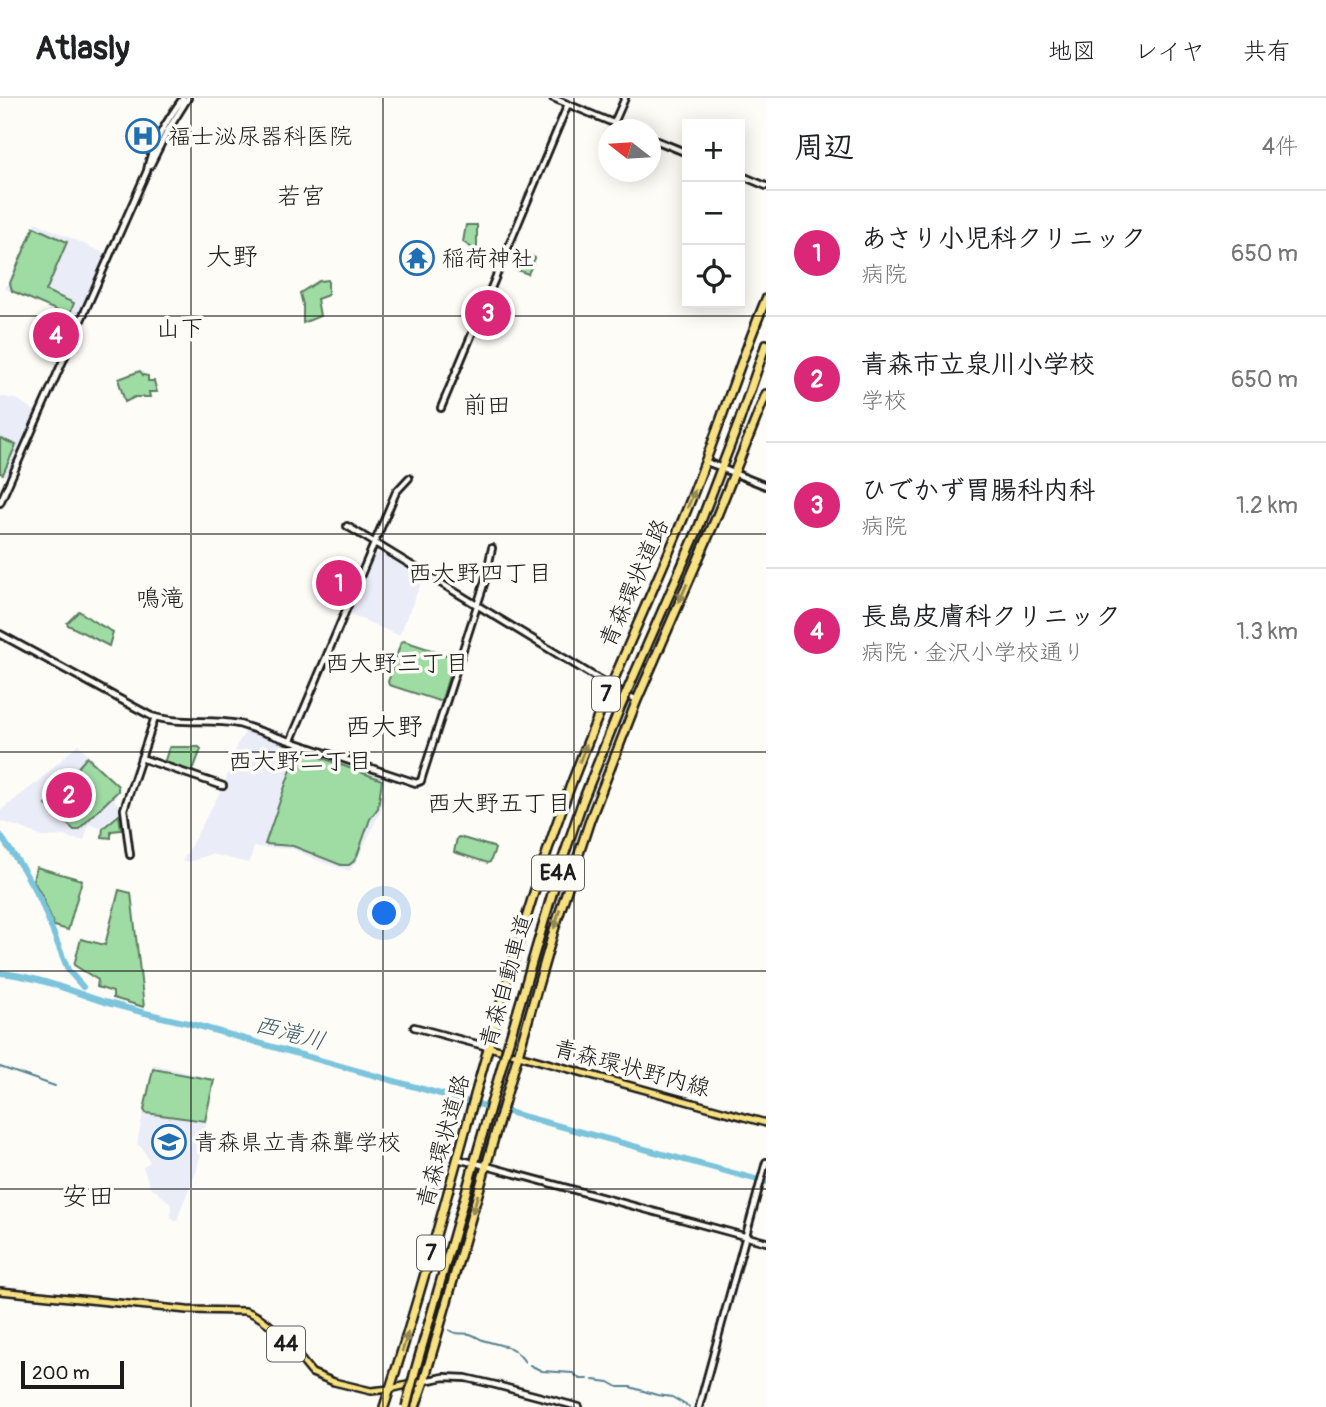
<!DOCTYPE html>
<html lang="ja">
<head>
<meta charset="utf-8">
<style>
	body { margin:0; font-family:Pangolin,"Klee One",sans-serif; background:#f2f2f2; color:#202124 }
	.controls { position:absolute; right:21px; top:21px; display:grid; overflow:hidden; border-radius:0px; box-shadow:0 4px 18px #0003 }
	.controls button { width:63px; height:63px; display:grid; place-items:center; padding:0; border:0; border-bottom:2px solid #e0e0e0; background:#fff; color:#202124; font:35px sans-serif }
	.compass { position:absolute; left:598px; top:21px; width:63px; height:63px; border-radius:50%; background:#fff; box-shadow:0 4px 18px #0003; rotate:287deg }
	.scale { position:absolute; left:21px; bottom:18px; width:103px; box-sizing:border-box; padding-left:7px; border:4px solid #1c1c1c; border-top:0; font-size:19px; line-height:24px; white-space:nowrap; color:#1c1c1c; -webkit-text-stroke:5px #fdfcf7; paint-order:stroke }
	.you { position:absolute; left:385px; top:816px; width:24px; height:24px; margin:-18px; border:5px solid #fff; border-radius:50%; background:#1a73e8; box-shadow:0 0 0 10px #1a73e833 }
	.badge { display:grid; place-items:center; width:46px; height:46px; border-radius:50%; background:#db2777; color:#fff; font-size:23px; font-weight:700 }
	.pin { position:absolute; translate:-50% -50%; border:4px solid #fff; box-shadow:0 2px 7px #0006 }
	.list { margin:0; padding:0; list-style:none }
	h2 { display:flex; justify-content:space-between; align-items:center; height:91px; margin:0; padding:0 28px; font-size:30px }
	h2 small { font-size:23px; font-weight:400; color:#757577 }
	.list li { display:grid; grid-template-columns:46px 1fr auto; gap:21px; align-items:center; box-sizing:border-box; height:126px; padding:0 28px; border-top:2px solid #e0e0e0 }
	.list b { display:block; font-size:26px; white-space:nowrap }
	.list p { margin:0; font-size:23px; white-space:nowrap; color:#757577 }
	.list em { font-size:23px; font-style:normal; color:#757577 }
	.icon { flex:none; width:38px; height:38px; fill:none; stroke:currentColor; stroke-width:2; stroke-linecap:round; stroke-linejoin:round }
	.map { position:relative; flex:none; width:766px; height:1309px; overflow:hidden }
	header { display:flex; align-items:center; gap:42px; box-sizing:border-box; height:98px; padding:0 35px; background:#fff; border-bottom:2px solid #e0e0e0 }
	header strong { font-size:33px }
	nav { display:flex; gap:38px; margin-inline-start:auto; font-size:24px }
	main { display:flex }
	aside { flex:1; background:#fff }
	.map>svg:first-child { display:block }
</style>
</head>
<body>
<header>
<strong>Atlasly</strong>
<nav><a>地図</a><a>レイヤ</a><a>共有</a></nav>
</header>
<main>
<div class="map">
<svg width="766" height="1309" viewBox="0 0 766 1309">
	<rect width="100%" height="100%" fill="#fdfcf7"/>
	<filter id="ink" filterUnits="userSpaceOnUse"><feTurbulence type="fractalNoise" baseFrequency=".0143" numOctaves="2"/><feDisplacementMap in="SourceGraphic" scale="14" xChannelSelector="R" yChannelSelector="G"/><feConvolveMatrix kernelMatrix="1 2 1 2 8 2 1 2 1" color-interpolation-filters="sRGB"/></filter>
	<g filter="url(#ink)">
		<path fill="#eaecf8" d="M35 124 106 156 76 222 5 191Z
			M0 298 19 302 36 314 8 379 0 375Z
			M380 454 422 479V483L400 536 398 537 352 517 351 514 375 456Z
			M246 632 385 681 383 705 381 712 362 752 350 773 321 764 293 751 254 749 249 765 211 756 189 764H182L225 685 237 647Z
			M78 646 120 690 114 703 121 708 120 714 100 730 89 726 84 742 74 741 64 738 42 739 25 731 0 723V713L40 682Z
			M153 966 215 982 197 1072 181 1110 177 1124 171 1120V1107L168 1103 150 1088 143 1069 150 1064 143 1051 137 1046Z"/>
		<path fill="#9edca4" stroke="#5d7c60" stroke-width="2" d="M466 127H477V153L463 144Z
			M34 129 67 144 46 193 74 205 69 218 12 193 10 185Z
			M524 155 535 160 528 176 517 172Z
			M328 182V197L317 201 320 218 303 225V207L300 195 319 183Z
			M140 273 143 277 148 278V283H154L157 294H149L150 299H135L125 304 119 284V281Z
			M0 340 16 347 3 376 0 375Z
			M79 513 93 523 113 534 109 548 68 527 67 525Z
			M404 543 453 559 454 561 442 601 439 603 389 587 388 584 401 544Z
			M171 649H199L201 651 193 672 191 673 166 665 165 662 169 650Z
			M298 651 382 682 378 710 370 721 357 758 353 764 349 767H341L293 748 265 746Z
			M87 659 118 688V693L78 732H74L46 707Z
			M119 717 121 732 111 733V740L102 739 103 730Z
			M459 739 493 749 495 751 490 764 488 765 454 754 457 740Z
			M36 769 82 782 68 832 54 828 42 798 33 782Z
			M119 792 131 795 144 909 113 900V894L97 889 98 882 74 867 81 841 105 847Z
			M153 971 214 982 205 1023 146 1015 144 1012Z"/>
		<g fill="none" stroke-linecap="round" stroke-linejoin="round">
			<path stroke="#55818f" stroke-width="2" d="M0 969 55 988
				M449 1232C457 1238 462 1234 470 1236 476 1238 481 1242 486 1243 505 1249 512 1246 525 1264
				M530 1267 542 1273 573 1275 580 1281H588
				M593 1282 609 1284 618 1289H630L657 1297 672 1299 689 1309"/>
			<path stroke="#7bc4db" stroke-width="6" d="M0 737 23 771 40 801 68 872 83 889
				M0 875C37 878 70 893 104 904 132 912 160 919 188 925L469 1004
				M478 1006 766 1084"/>
			<g stroke="#1c1c1c" stroke-width="10">
				<path id="secondary" d="M553 0 630 32
					M614 25 625 0
					M650 40 687 55
					M150 68 168 32 188 0
					M740 77 766 88
					M441 310 568 6
					M706 364 717 368
					M726 372 766 388
					M0 405 147 73C151 47 168 21 183 0
					M347 428 610 588 637 602
					M0 536 151 618C180 627 210 620 239 626L416 685 421 683 423 676 485 483 492 450
					M291 642 396 394 409 380
					M141 660 223 688
					M130 757 124 711 155 619
					M414 929 488 949
					M458 1061 469 1064
					M479 1066 766 1144
					M424 1283 444 1279 466 1280 496 1287 579 1309
					M699 1309 766 1064"/>
			</g>
			<g stroke="#1c1c1c" stroke-width="10">
				<path id="primary" d="M489 949 766 1025
					M0 1193 187 1212 245 1213C272 1220 294 1254 312 1275L334 1284 371 1293 390 1291 424 1283"/>
			</g>
			<g stroke="#1c1c1c" stroke-width="12">
				<path id="highway" d="M632 582 698 431 739 324 766 246
					M509 943 559 772 582 705 619 612
					M414 1277 503 964
					M384 1309C444 1126 487 937 547 754 585 639 636 533 683 421 713 349 736 273 766 201
					M415 1309 424 1283 554 832 590 722 637 602 714 425 766 296"/>
			</g>
			<use href="#secondary" stroke="#fdfcf7" stroke-width="4.5"/>
			<use href="#primary" stroke="#f8e181" stroke-width="5"/>
			<use href="#highway" stroke="#f8e181" stroke-width="7"/>
			<g stroke="#1c1c1c" stroke-width="12" stroke-linecap="butt">
				<path id="highway-bridge" d="M619 612 632 582
					M503 964 509 943
					M406 1309 414 1277"/>
			</g>
			<use href="#highway-bridge" stroke="#f8e181" stroke-width="7"/>
		</g>
		<defs><path id="oneway-solid" d="M-6-.8H1V-3.2L6.5 0L1 3.2V.8H-6Z" transform="scale(1.75)"/></defs>
		<g fill="#958854">
			<use href="#oneway-solid" transform="translate(691 401) rotate(-68)"/>
			<use href="#oneway-solid" transform="translate(683 495) rotate(113)"/>
			<use href="#oneway-solid" transform="translate(583 655) rotate(-69)"/>
			<use href="#oneway-solid" transform="translate(557 821) rotate(107)"/>
			<use href="#oneway-solid" transform="translate(475 1106) rotate(106)"/>
			<use href="#oneway-solid" transform="translate(405 1244) rotate(-73)"/>
		</g>
	</g>
	<path fill="none" stroke="#1c1c1c" stroke-width="2" stroke-opacity="0.55" d="M191 0V1309M383 0V1309M574 0V1309M0 218H766M0 436H766M0 654H766M0 873H766M0 1091H766"/>
	<defs>
		<g id="hospital-ring" transform="scale(1.75)"><circle r="9.5" fill="#fdfcf7" stroke="#1f6fb2" stroke-width="1.5"/><path d="M-5-5h3v3.5h4V-5h3V5h-3V1.5h-4V5h-3Z" fill="#1f6fb2"/></g>
		<g id="temple-ring" transform="scale(1.75)"><circle r="9.5" fill="#fdfcf7" stroke="#1f6fb2" stroke-width="1.5"/><path d="M0-6L5-2H3V0L6.5 2.5H4V6H1.5V3h-3V6H-4V2.5H-6.5L-3 0V-2H-5Z" fill="#1f6fb2"/></g>
		<g id="school-ring" transform="scale(1.75)"><circle r="9.5" fill="#fdfcf7" stroke="#1f6fb2" stroke-width="1.5"/><path d="M0-5L7-2L0 1L-7-2ZM-4 1L0 2.5L4 1V4Q0 6-4 4Z" fill="#1f6fb2"/></g>
	</defs>
	<g fill-rule="evenodd">
		<use href="#hospital-ring" x="143" y="38"/>
		<use href="#temple-ring" x="417" y="160"/>
		<use href="#school-ring" x="169" y="1044"/>
	</g>
	<g text-anchor="middle" dominant-baseline="central" stroke-width="7" stroke-linejoin="round" paint-order="stroke">
		<g fill="#fdfcf7" stroke="#605f5e" stroke-width="2">
			<rect x="592" y="578.5" width="28" height="35" rx="5"/>
			<rect x="532" y="757.5" width="52" height="35" rx="5"/>
			<rect x="417" y="1137.5" width="28" height="35" rx="5"/>
			<rect x="267" y="1228.5" width="38" height="35" rx="5"/>
		</g>
		<g font-size="21" font-weight="bold" fill="#1c1c1c">
			<text x="606" y="596">7</text>
			<text x="558" y="775">E4A</text>
			<text x="431" y="1155">7</text>
			<text x="286" y="1246">44</text>
		</g>
		<g font-size="23" fill="#1c1c1c" stroke="#fdfcf7" text-anchor="start">
			<text x="168" y="38">福士泌尿器科医院</text>
			<text x="442" y="160">稲荷神社</text>
			<text x="194" y="1044">青森県立青森聾学校</text>
		</g>
		<g font-size="23" fill="#1c1c1c" stroke="#fdfcf7">
			<text transform="translate(634 485) rotate(-66)">青森環状道路</text>
			<text transform="translate(506 883) rotate(-74)">青森自動車道</text>
			<text transform="translate(632 970) rotate(15)">青森環状野内線</text>
			<text transform="translate(443 1043) rotate(-74)">青森環状道路</text>
		</g>
		<g font-size="24" fill="#1c1c1c" stroke="#fdfcf7">
			<text x="301" y="98">若宮</text>
			<text x="180" y="230">山下</text>
			<text x="487" y="307">前田</text>
			<text x="480" y="475">西大野四丁目</text>
			<text x="160" y="500">鳴滝</text>
			<text x="397" y="565">西大野三丁目</text>
			<text x="300" y="663">西大野二丁目</text>
			<text x="499" y="705">西大野五丁目</text>
		</g>
		<g font-size="24" font-style="italic" fill="#425f68" stroke="#fdfcf7">
			<text transform="translate(290 935) rotate(15)">西滝川</text>
		</g>
		<g font-size="26" fill="#1c1c1c" stroke="#fdfcf7">
			<text x="232" y="159">大野</text>
			<text x="384" y="629">西大野</text>
			<text x="88" y="1099">安田</text>
		</g>
	</g>
</svg>
<div class="controls">
<button>+</button>
<button>−</button>
<button><svg class="icon" aria-label="locate" viewBox="0 0 24 24"><circle cx="12" cy="12" r="6"/><path d="M12 2v4M12 18v4M2 12h4M18 12h4"/></svg></button>
</div>
<svg class="compass" viewBox="-18 -18 36 36"><path d="M0-13l5 13h-10z" fill="#e53935"/><path d="M0 13l5-13h-10z" fill="#757577"/></svg>
<div class="scale">200 m</div>
<div class="you"></div>
<div class="pin badge" style="left:339px;top:485px">1</div>
<div class="pin badge" style="left:69px;top:697px">2</div>
<div class="pin badge" style="left:488px;top:215px">3</div>
<div class="pin badge" style="left:56px;top:237px">4</div>
</div>
<aside>
<h2>周辺<small>4件</small></h2>
<ul class="list">
<li><span class="badge">1</span><div><b>あさり小児科クリニック</b><p>病院</p></div><em>650 m</em></li>
<li><span class="badge">2</span><div><b>青森市立泉川小学校</b><p>学校</p></div><em>650 m</em></li>
<li><span class="badge">3</span><div><b>ひでかず胃腸科内科</b><p>病院</p></div><em>1.2 km</em></li>
<li><span class="badge">4</span><div><b>長島皮膚科クリニック</b><p>病院 · 金沢小学校通り</p></div><em>1.3 km</em></li>
</ul>
</aside>
</main>
</body>
</html>
